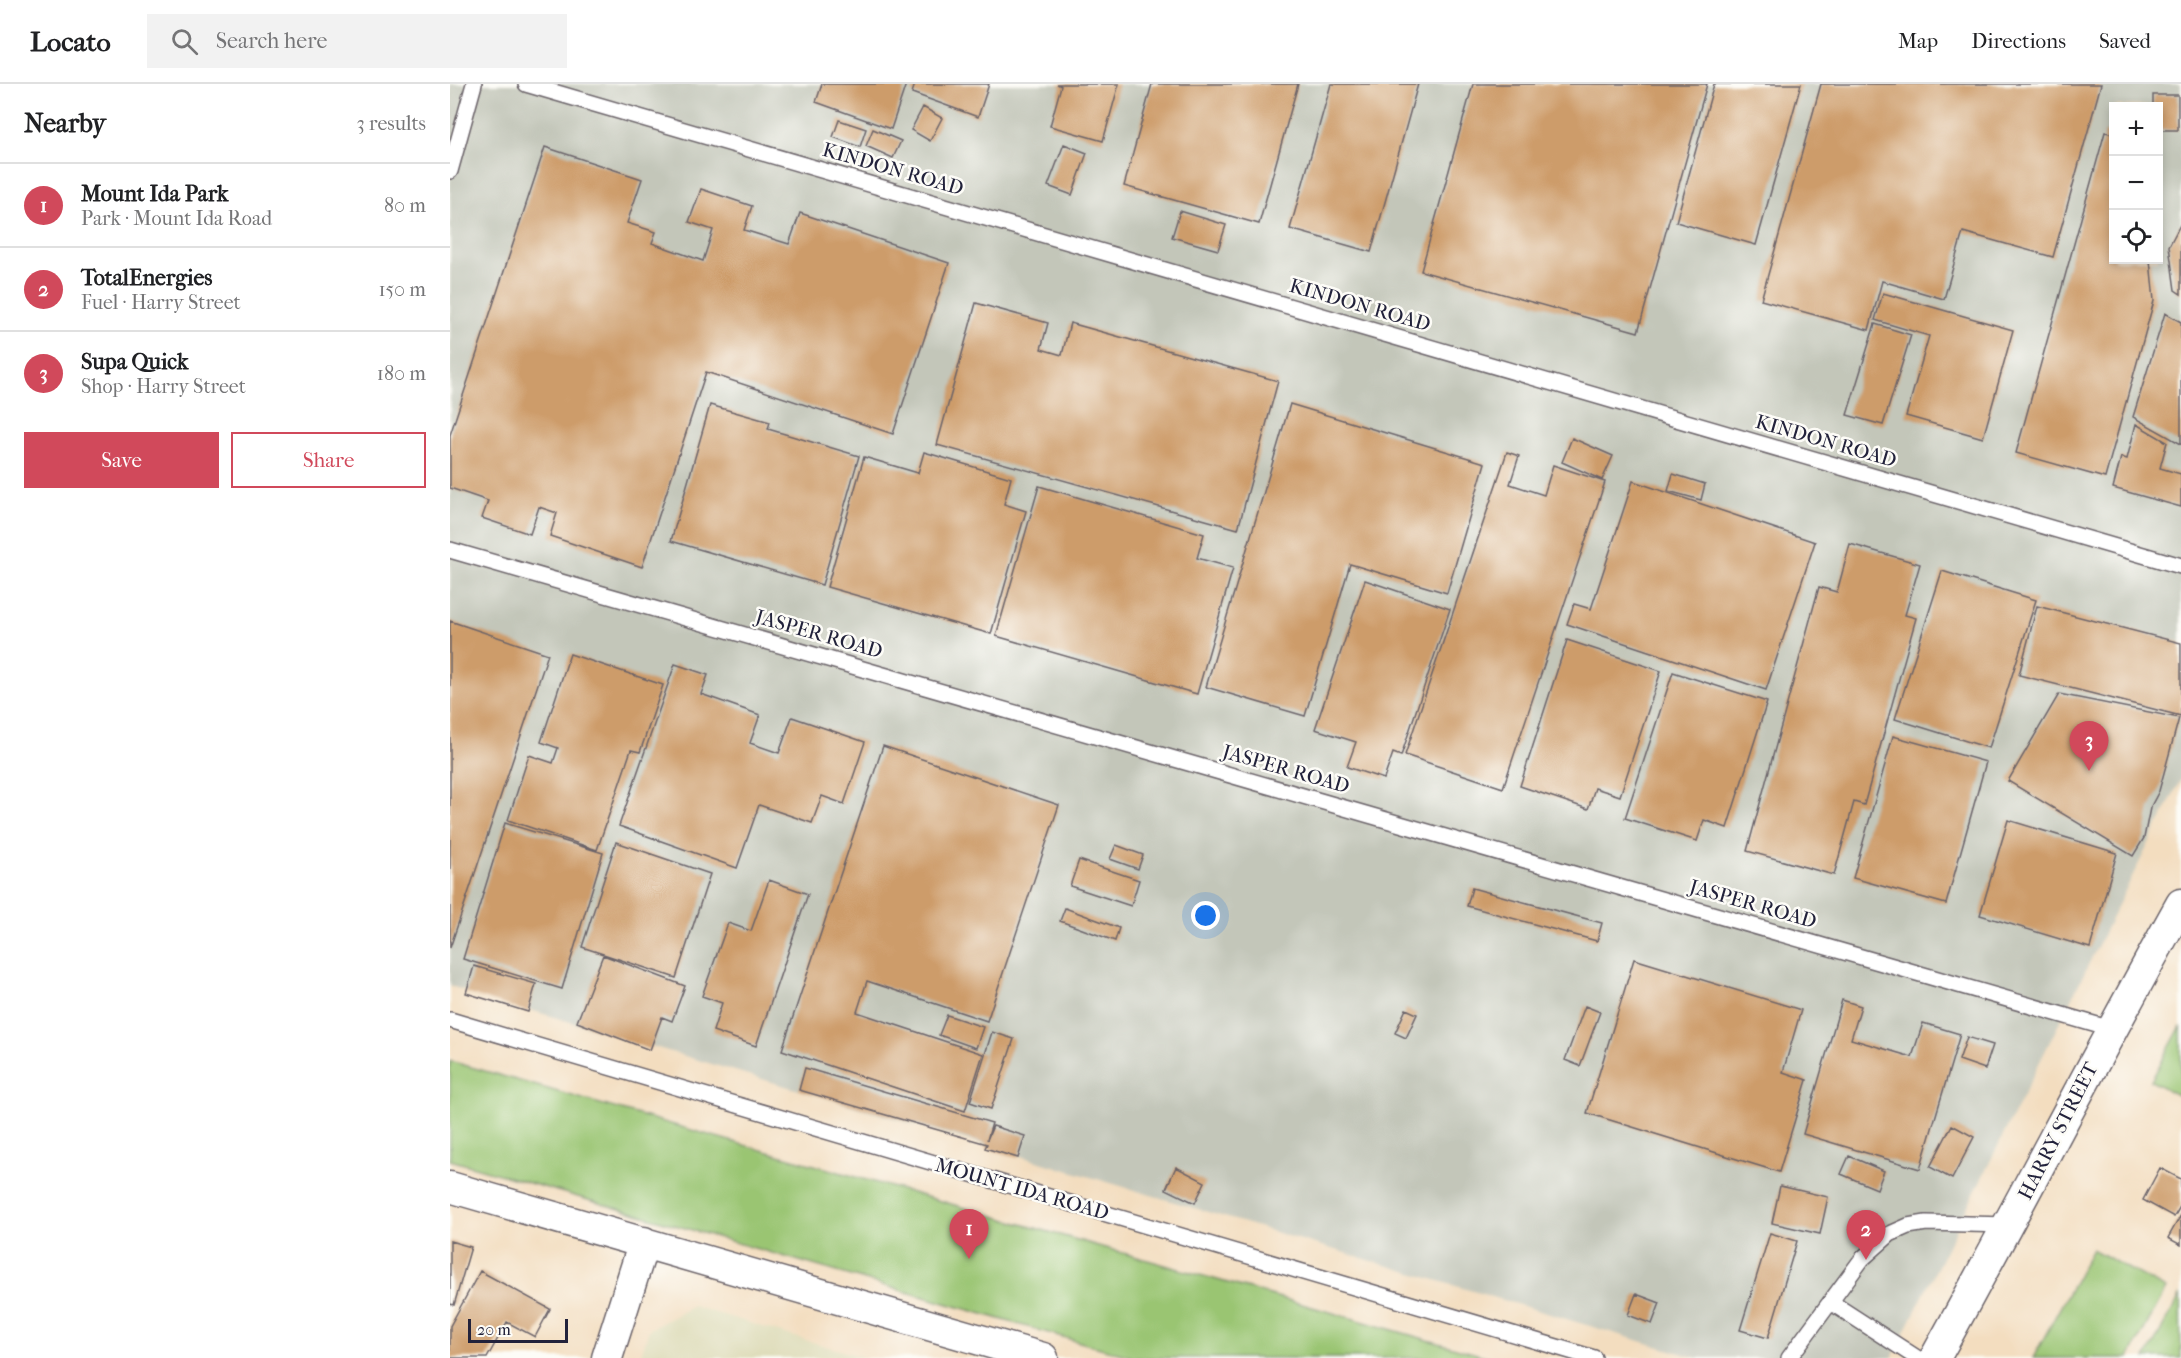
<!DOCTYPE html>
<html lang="en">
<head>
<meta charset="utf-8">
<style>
	body { margin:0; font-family:"IM FELL French Canon",serif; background:#f2f2f2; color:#202124 }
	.controls { position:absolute; right:18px; top:18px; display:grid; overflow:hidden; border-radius:0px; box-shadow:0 3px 9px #0003 }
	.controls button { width:54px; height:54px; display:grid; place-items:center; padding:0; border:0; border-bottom:2px solid #e0e0e0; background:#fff; color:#202124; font:30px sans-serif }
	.scale { position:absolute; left:18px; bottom:15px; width:100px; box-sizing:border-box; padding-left:6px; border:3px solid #22223b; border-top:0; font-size:16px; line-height:21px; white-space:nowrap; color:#22223b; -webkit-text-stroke:4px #fdfcf7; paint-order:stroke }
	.you { position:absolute; left:756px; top:832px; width:21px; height:21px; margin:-15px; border:4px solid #fff; border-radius:50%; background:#1a73e8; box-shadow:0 0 0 9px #1a73e833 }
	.badge { display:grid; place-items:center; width:39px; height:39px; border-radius:50%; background:#d1495b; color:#fff; font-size:20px; font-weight:700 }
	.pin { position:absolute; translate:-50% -50px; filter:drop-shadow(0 2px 3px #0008) }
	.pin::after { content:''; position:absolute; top:32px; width:21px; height:18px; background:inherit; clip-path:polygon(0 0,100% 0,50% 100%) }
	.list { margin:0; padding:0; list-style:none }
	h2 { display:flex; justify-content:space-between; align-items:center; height:78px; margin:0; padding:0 24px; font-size:26px }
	h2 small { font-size:20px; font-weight:400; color:#757577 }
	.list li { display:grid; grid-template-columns:39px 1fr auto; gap:18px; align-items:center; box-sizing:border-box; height:84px; padding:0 24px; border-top:2px solid #e0e0e0 }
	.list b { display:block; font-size:22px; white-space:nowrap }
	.list p { margin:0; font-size:20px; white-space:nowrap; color:#757577 }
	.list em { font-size:20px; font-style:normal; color:#757577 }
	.actions { display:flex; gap:12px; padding:18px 24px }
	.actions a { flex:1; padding:14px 0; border:2px solid #d1495b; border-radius:0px; text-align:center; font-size:21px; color:#d1495b }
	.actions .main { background:#d1495b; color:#fff }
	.icon { flex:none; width:33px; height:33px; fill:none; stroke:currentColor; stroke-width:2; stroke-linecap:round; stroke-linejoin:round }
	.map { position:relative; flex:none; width:1731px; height:1274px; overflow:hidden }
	header { display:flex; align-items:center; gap:36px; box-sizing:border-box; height:84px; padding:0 30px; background:#fff; border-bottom:2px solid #e0e0e0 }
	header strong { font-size:28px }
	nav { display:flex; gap:33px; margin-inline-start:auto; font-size:21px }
	.search { width:420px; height:54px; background:#f2f2f2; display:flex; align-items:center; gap:15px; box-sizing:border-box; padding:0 21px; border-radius:0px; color:#757577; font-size:22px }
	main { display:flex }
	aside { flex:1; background:#fff }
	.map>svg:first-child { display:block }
</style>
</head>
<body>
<header>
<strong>Locato</strong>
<div class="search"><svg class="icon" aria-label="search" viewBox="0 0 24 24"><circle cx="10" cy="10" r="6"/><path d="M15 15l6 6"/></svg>Search here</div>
<nav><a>Map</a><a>Directions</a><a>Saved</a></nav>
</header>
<main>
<aside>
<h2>Nearby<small>3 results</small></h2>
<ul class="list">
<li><span class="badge">1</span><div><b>Mount Ida Park</b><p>Park · Mount Ida Road</p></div><em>80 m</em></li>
<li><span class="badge">2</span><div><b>TotalEnergies</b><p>Fuel · Harry Street</p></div><em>150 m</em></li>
<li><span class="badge">3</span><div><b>Supa Quick</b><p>Shop · Harry Street</p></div><em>180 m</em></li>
</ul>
<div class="actions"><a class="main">Save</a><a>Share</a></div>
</aside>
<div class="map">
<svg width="1731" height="1274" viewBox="0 0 1731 1274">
	<rect width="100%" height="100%" fill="#fdfcf7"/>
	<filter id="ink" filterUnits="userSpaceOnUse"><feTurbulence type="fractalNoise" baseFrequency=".0167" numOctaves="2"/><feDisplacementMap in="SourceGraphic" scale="12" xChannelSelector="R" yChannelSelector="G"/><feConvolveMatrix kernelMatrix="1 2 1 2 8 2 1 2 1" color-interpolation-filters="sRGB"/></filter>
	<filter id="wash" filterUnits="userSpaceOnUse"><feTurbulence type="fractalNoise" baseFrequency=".008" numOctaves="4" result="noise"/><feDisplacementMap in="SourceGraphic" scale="24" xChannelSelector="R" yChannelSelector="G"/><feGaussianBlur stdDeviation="1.35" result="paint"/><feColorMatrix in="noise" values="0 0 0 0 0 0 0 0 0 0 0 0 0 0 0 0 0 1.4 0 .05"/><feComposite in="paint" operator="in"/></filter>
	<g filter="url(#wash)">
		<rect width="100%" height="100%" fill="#f3ddbf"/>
		<path fill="#dfddbb" d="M243 1222 415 1274H190L199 1246Z"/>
		<path fill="#c3c6b9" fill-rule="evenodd" d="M0 0H1731V695L1442 1274H1247L0 902ZM1664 22H1708V176H1664Z"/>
		<path fill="#9ac572" stroke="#5e7456" stroke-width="1.5" d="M1731 942V1013L1701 997Z
			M0 977 1041 1274H685L0 1076Z
			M1642 1165 1716 1205 1679 1274H1583Z
			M1730 1212 1731 1274H1696Z"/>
		<g id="blocks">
			<path fill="#cd9c6a" d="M372 0H456L441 45 366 18Z
				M465 0H539L528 33 462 9Z
				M607 0H669L653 57 600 42 611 2Z
				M702 0H848L809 140 674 102Z
				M881 0H968L921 168 840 145Z
				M1023 0H1257L1188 248 971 187Z
				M1264 0H1351L1306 161 1226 138Z
				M1371 0H1651L1603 173 1513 148 1494 215 1432 197 1419 246 1311 216Z
				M1703 11H1728V46H1708V22H1703Z
				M473 23 492 34 480 57 461 46Z
				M389 36 416 45 410 63 383 53Z
				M423 45 451 57 443 74 416 62Z
				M1655 48 1664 50V176H1700L1704 217 1655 394 1566 369Z
				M614 60 637 69 622 111 598 102Z
				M95 63 192 95 177 139 206 148 202 159 253 177 263 146 239 138 251 105 302 122 294 146 339 160 350 129 499 179 443 350 256 288 192 483 100 452 107 429 89 423 80 450 32 434 38 417 0 404V351Z
				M730 127 776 141 768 166 722 153Z
				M1731 139V210L1725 206 1719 162Z
				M1433 209 1563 246 1533 354 1456 332 1479 252 1425 236Z
				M526 219 598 239 591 265 612 271 620 239 828 297 788 445 487 361Z
				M1715 229 1731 238V360L1683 333Z
				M1425 240 1461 251 1433 341 1397 331Z
				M840 320 1035 379 997 509 900 480 855 632 756 603Z
				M260 321 320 338 318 345 409 372 372 501 221 457Z
				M1686 340 1717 358 1710 384 1731 390V423L1663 404 1671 373 1677 375Z
				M1122 354 1163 372 1152 396 1112 378Z
				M474 368 561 394 554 420 576 427 541 550 377 503 414 373 468 389Z
				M1057 368 1069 372 1060 400 1094 411 1103 381 1155 398 1053 704 955 671Z
				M1223 390 1255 400 1251 416 1218 407Z
				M1183 397 1365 458 1316 606 1117 540 1124 520 1141 525Z
				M589 402 754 450 747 474 783 484 747 610 546 552Z
				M1400 460 1470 480 1455 531 1466 534 1414 721 1404 718 1384 791 1297 767 1369 503 1387 508Z
				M1492 487 1586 516 1539 664 1445 635Z
				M915 496 1000 525 951 672 943 669 934 695 897 683 906 658 865 645Z
				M1587 522 1731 559V632L1569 591Z
				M0 537 98 570 0 864Z
				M1117 556 1211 587 1170 712 1145 704 1138 725 1070 702Z
				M120 570 213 601 190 668 181 666 147 766 58 736 79 671 103 679 108 664 91 658Z
				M225 580 258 591 251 610 310 631 300 659 329 669 342 633 415 658 394 720 372 712 362 739 309 721 287 784 169 742Z
				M1223 588 1317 618 1277 744 1254 736 1247 757 1175 734Z
				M1609 610 1729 634 1709 707 1700 724 1694 754 1683 772 1558 697Z
				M1443 652 1536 678 1496 820 1403 794Z
				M433 662 609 721 537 937 417 897 407 928 533 970 515 1027 332 966Z
				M1558 736 1667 769 1640 864 1530 831Z
				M55 739 153 769 112 905 13 875Z
				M166 758 260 790 226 894 132 863Z
				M666 761 693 771 688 785 660 775Z
				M629 776 689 796 681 822 620 802Z
				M319 796 358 810 306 962 263 947 272 919 252 912 278 839 301 847Z
				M1022 804 1152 839 1147 857 1017 822Z
				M615 824 669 844 665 857 610 837Z
				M153 871 235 902 222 937 212 933 200 966 127 938Z
				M1184 875 1351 926 1333 988 1357 996 1329 1088 1137 1029Z
				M24 882 86 900 78 928 16 909Z
				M1392 916 1411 922 1401 955 1462 973 1473 939 1510 950 1470 1085 1353 1050Z
				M1135 922 1150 928 1130 982 1115 976Z
				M956 925 967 930 956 954 945 949Z
				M497 931 533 943 526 964 489 951Z
				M542 948 564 955 541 1025 520 1018Z
				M1517 953 1543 961 1535 985 1509 976Z
				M355 984 542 1039 537 1056 543 1042 575 1052 568 1074 535 1064 537 1060 349 1006Z
				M1502 1041 1524 1053 1502 1095 1480 1083Z
				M1399 1072 1434 1087 1427 1105 1391 1090Z
				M726 1083 755 1098 745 1119 716 1105Z
				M1710 1084 1731 1095V1121L1724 1133 1693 1116Z
				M1330 1102 1378 1113 1370 1150 1322 1139Z
				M1731 1131V1161L1718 1154Z
				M1320 1149 1347 1157 1318 1254 1290 1246Z
				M0 1157 21 1163 4 1221 0 1220Z
				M30 1187 100 1225 85 1253 57 1238 37 1274H0V1242Z
				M1186 1210 1210 1219 1202 1240 1178 1231Z"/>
		</g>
	</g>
	<g filter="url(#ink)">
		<use href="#blocks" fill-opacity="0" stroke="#6b6369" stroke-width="1.5"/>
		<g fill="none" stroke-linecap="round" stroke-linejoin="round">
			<g stroke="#6b6369" stroke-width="18">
				<path id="service" d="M76 0 1731 482
					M0 87 24 0
					M0 466 1661 945
					M0 936 1144 1274
					M1382 1219 1467 1274
					M1339 1274 1412 1175 1440 1150 1458 1142 1476 1139 1559 1141"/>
			</g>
			<g stroke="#6b6369" stroke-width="33">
				<path id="minor" d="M0 1103 593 1274
					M157 1274 194 1158
					M1485 1274C1569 1123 1647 970 1731 820"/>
			</g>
			<use href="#service" stroke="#fff" stroke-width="15"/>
			<use href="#minor" stroke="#fff" stroke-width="30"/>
		</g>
	</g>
	<g text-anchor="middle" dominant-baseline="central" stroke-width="5" stroke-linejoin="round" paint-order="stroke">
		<g font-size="20" fill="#22223b" stroke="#fdfcf7">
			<text transform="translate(443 85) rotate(16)">KINDON ROAD</text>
			<text transform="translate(910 221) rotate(16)">KINDON ROAD</text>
			<text transform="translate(1376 357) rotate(16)">KINDON ROAD</text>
			<text transform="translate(369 550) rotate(16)">JASPER ROAD</text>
			<text transform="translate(836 685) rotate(16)">JASPER ROAD</text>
			<text transform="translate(1303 820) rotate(16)">JASPER ROAD</text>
			<text transform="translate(1608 1047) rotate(-63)">HARRY STREET</text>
			<text transform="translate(572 1105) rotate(16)">MOUNT IDA ROAD</text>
		</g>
	</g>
</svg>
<div class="controls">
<button>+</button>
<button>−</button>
<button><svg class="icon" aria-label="locate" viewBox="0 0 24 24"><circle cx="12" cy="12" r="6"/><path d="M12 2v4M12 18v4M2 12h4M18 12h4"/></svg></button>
</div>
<div class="scale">20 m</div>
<div class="you"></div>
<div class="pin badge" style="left:519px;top:1175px">1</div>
<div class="pin badge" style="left:1416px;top:1176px">2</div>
<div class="pin badge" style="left:1639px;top:687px">3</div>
</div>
</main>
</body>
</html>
